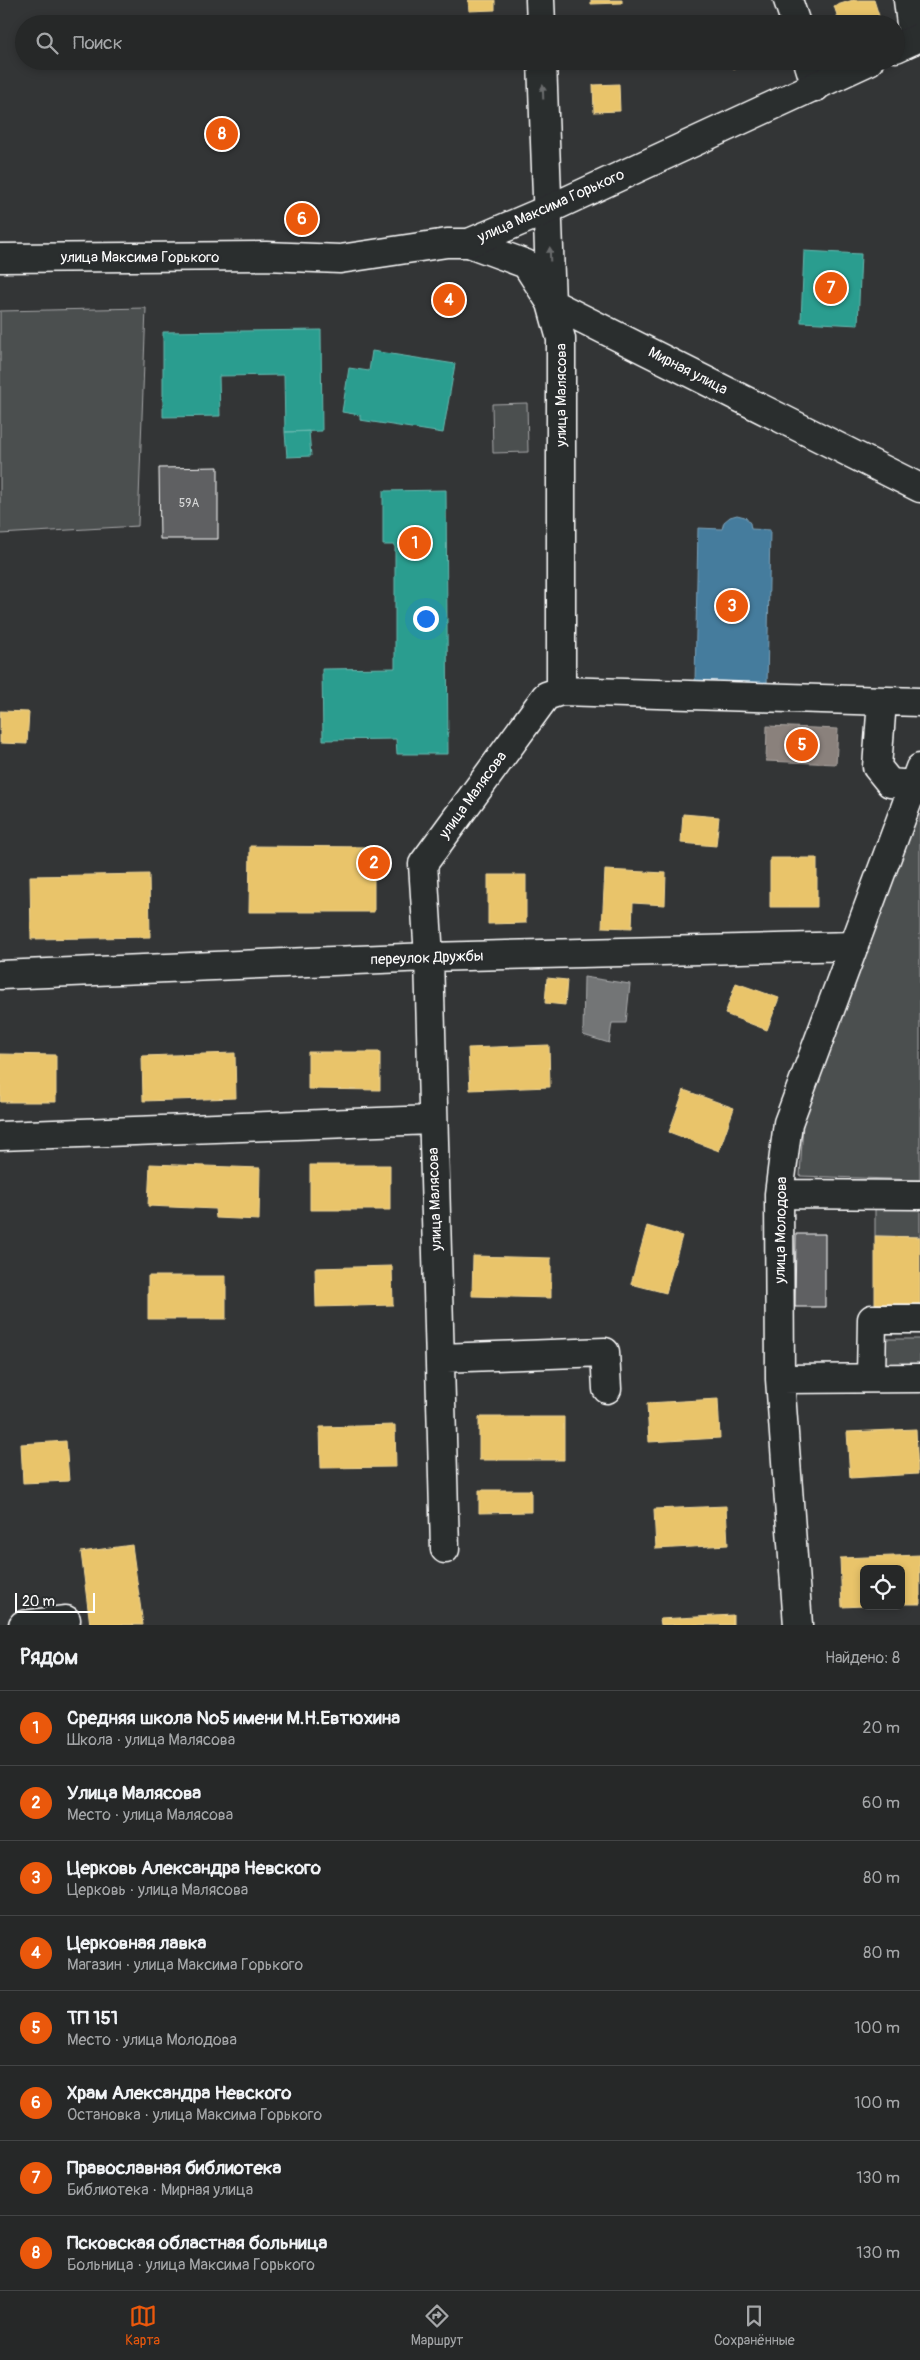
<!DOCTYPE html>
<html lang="ru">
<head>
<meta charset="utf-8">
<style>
	body { margin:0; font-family:Pangolin,sans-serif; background:#323434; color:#f1f3f6 }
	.controls { position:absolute; right:15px; bottom:15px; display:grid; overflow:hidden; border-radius:8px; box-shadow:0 2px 8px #0003 }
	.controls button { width:45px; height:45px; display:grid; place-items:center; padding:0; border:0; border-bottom:1px solid #424445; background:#262828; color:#f1f3f6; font:25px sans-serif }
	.scale { position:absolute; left:15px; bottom:12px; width:80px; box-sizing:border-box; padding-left:5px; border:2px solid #fff; border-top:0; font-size:14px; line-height:18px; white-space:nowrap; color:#fff; -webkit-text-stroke:4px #2a2d2e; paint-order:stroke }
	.you { position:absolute; left:425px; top:618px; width:18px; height:18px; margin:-12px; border:4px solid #fff; border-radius:50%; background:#1a73e8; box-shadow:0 0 0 8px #1a73e833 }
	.badge { display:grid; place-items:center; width:32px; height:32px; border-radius:50%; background:#ea580c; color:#fff; font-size:16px; font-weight:700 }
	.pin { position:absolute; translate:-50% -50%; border:2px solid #fff; box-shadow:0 1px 5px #0006 }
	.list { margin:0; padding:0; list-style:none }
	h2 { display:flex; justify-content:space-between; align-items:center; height:65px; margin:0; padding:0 20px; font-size:21px }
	h2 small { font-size:16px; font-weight:400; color:#a4a6a8 }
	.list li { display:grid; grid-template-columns:32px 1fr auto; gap:15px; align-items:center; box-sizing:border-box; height:75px; padding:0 20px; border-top:1px solid #424445 }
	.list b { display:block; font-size:19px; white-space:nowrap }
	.list p { margin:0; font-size:16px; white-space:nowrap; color:#a4a6a8 }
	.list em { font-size:16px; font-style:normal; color:#a4a6a8 }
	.icon { flex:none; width:28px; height:28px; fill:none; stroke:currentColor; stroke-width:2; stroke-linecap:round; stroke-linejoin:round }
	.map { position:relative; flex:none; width:920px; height:1625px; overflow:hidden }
	.search { position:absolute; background:#262828; box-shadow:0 2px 8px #0003; left:15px; right:15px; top:15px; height:55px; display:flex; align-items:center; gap:12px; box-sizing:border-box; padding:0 18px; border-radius:28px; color:#a4a6a8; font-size:19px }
	.sheet { height:665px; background:#262828 }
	nav { display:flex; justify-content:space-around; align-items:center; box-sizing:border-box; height:70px; border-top:1px solid #424445; background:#262828; font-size:14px; color:#a4a6a8 }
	nav a { display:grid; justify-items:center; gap:2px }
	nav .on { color:#ea580c }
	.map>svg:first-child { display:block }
</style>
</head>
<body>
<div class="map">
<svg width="920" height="1625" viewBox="0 0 920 1625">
	<rect width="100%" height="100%" fill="#333536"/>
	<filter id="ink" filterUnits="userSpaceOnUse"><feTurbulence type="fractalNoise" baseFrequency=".02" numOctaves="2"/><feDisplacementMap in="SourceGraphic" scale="10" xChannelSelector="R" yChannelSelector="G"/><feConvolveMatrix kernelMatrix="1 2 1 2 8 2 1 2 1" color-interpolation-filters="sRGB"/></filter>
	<g filter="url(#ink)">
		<path fill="#4c4f50" stroke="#a6a7a8" d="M146 308 138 526 0 534V311Z
			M527 403 528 452 493 453 492 404Z
			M916 814H920V1180L800 1176 803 1123Z
			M875 1194 920 1195V1237L875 1236Z
			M872 1339H920V1378H871Z"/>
		<path fill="#737576" stroke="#abacad" d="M584 977 630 984 626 1023H612L609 1043 583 1035Z"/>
		<path fill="#e9c46a" stroke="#f0d697" d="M468 0H495V10L469 11Z
			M591 0H622V3L591 4Z
			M853 0H874L880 19 865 24H840L834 6Z
			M761 18 762 24H730Z
			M733 61H770V62L734 69Z
			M619 84 620 111 594 112 593 85Z
			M0 711 29 712 27 744 0 743Z
			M683 814 719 817 716 846 681 843Z
			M250 846 374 847V912H249Z
			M770 858H817V907H770Z
			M605 870 666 873 665 905 633 903 632 928 602 927Z
			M149 874 150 937 31 939 30 876Z
			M488 875H526V923L488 924Z
			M547 978 567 980 565 1005 545 1003Z
			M736 983 779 998 767 1030 725 1014Z
			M549 1045 550 1087 470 1090 468 1048Z
			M308 1052H380V1090L308 1089Z
			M235 1053 236 1098 143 1101 142 1056Z
			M0 1054 56 1055V1102H0Z
			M684 1090 734 1108 719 1151 669 1132Z
			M150 1164 260 1168 259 1220 216 1218 215 1209 148 1206Z
			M310 1165H390V1210H310Z
			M647 1226 682 1236 666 1293 631 1284Z
			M875 1236 920 1237V1304H875Z
			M473 1256 551 1258V1298L472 1296Z
			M392 1266 393 1305 316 1307 315 1268Z
			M148 1276H226V1319H148Z
			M718 1399 720 1438 649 1442 647 1403Z
			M479 1417H564V1460H479Z
			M395 1425 396 1467 321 1468 320 1427Z
			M916 1429 918 1474 850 1478 847 1432Z
			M66 1441 69 1481 23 1483 21 1444Z
			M479 1490H531V1512L479 1513Z
			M726 1506 728 1545 656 1549 654 1509Z
			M132 1545 143 1625H90L81 1552Z
			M920 1555V1604H901V1569H864V1606L842 1607 840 1558Z
			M733 1615V1625H661L660 1619Z"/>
		<path fill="#2a9d8f" stroke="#6abab1" d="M804 251 861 254 858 325 801 322Z
			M321 330 322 431 285 432 284 375 219 376 220 416 163 417V332Z
			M372 351 455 364 443 433 360 420V415L342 412 349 368 369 371Z
			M309 431 311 456 287 457 285 432Z
			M446 490 448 754H397L396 739 323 740 322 669 395 668V545H383V491Z"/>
		<path fill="#457b9d" stroke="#7da3ba" d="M737 515 745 517 750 523 751 529 770 530 767 686 695 682 698 528 722 529 724 522 730 517Z"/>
		<path fill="#8a817c" stroke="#ada7a3" d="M767 726 838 729 836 764 766 761Z"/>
		<path fill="#5f6162" stroke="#fff" d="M218 467V539H160L159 468Z
			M796 1234H825V1307H795Z"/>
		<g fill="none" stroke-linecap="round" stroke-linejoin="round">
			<g stroke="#fff" stroke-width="31">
				<path id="minor" d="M540 0 541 24
					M788 0 796 24
					M908 0 913 40
					M542 61 551 303 561 339V691
					M808 61 816 87
					M469 243 526 264 551 303 920 488
					M882 701 877 767 890 783 914 785
					M0 975 429 957 854 946
					M0 1136 433 1120
					M779 1194 920 1195
					M440 1358 605 1352 607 1389
					M871 1378 872 1319H920
					M780 1379 920 1378
					M445 1549 429 957 423 864 546 696 561 691 920 702
					M23 1625 66 1620
					M798 1625 780 1379 779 1194 788 1123 920 768"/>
			</g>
			<g stroke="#fff" stroke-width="31">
				<path id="major" d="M896 48 920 37
					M0 258 266 256 340 259 447 243H469L549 209 869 61"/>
			</g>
			<use href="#minor" stroke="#2a2d2e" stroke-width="28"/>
			<use href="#major" stroke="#2a2d2e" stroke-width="28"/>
		</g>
		<defs><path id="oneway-solid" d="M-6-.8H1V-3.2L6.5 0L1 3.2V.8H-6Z" transform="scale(1.25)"/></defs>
		<g fill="#6a6c6d">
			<use href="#oneway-solid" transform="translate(543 92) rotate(-92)"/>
			<use href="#oneway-solid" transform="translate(550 254) rotate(-92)"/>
		</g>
	</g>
	<g text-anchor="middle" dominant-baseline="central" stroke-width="5" stroke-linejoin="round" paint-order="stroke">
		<g font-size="12" fill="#d7d8d8">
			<text x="189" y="503">59А</text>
		</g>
		<g font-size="15" fill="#fff" stroke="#2a2d2e">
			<text transform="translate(551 206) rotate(-24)">улица Максима Горького</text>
			<text x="140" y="257">улица Максима Горького</text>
			<text transform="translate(688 371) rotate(27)">Мирная улица</text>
			<text transform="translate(561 395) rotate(-90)">улица Малясова</text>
			<text transform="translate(473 795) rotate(-54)">улица Малясова</text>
			<text transform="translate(427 958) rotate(-2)">переулок Дружбы</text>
			<text transform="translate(435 1199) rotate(-92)">улица Малясова</text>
			<text transform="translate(781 1230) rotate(-89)">улица Молодова</text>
		</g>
	</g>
</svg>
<div class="controls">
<button><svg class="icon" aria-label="locate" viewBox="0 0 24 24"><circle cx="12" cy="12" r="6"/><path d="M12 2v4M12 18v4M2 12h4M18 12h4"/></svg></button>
</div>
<div class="scale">20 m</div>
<div class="you"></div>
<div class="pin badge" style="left:415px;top:543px">1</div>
<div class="pin badge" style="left:374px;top:863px">2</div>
<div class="pin badge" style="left:732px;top:606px">3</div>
<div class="pin badge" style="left:449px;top:300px">4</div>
<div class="pin badge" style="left:802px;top:745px">5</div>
<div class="pin badge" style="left:302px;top:219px">6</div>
<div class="pin badge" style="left:831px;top:288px">7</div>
<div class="pin badge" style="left:222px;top:134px">8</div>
<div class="search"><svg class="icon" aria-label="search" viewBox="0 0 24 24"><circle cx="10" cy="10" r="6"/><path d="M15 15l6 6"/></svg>Поиск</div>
</div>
<section class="sheet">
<h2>Рядом<small>Найдено: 8</small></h2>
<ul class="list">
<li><span class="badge">1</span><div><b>Средняя школа №5 имени М.Н.Евтюхина</b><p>Школа · улица Малясова</p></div><em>20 m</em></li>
<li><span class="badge">2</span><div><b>Улица Малясова</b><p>Место · улица Малясова</p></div><em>60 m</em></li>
<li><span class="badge">3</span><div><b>Церковь Александра Невского</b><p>Церковь · улица Малясова</p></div><em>80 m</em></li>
<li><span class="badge">4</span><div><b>Церковная лавка</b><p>Магазин · улица Максима Горького</p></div><em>80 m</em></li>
<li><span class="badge">5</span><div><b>ТП 151</b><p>Место · улица Молодова</p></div><em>100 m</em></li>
<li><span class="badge">6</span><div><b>Храм Александра Невского</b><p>Остановка · улица Максима Горького</p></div><em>100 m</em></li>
<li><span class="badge">7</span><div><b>Православная библиотека</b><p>Библиотека · Мирная улица</p></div><em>130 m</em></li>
<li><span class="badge">8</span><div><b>Псковская областная больница</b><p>Больница · улица Максима Горького</p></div><em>130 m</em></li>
</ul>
</section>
<nav>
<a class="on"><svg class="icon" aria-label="map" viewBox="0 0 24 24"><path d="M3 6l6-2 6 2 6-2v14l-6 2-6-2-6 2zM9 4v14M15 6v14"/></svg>Карта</a>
<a><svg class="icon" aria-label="directions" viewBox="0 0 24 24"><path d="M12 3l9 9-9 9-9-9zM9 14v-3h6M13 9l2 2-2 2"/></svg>Маршрут</a>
<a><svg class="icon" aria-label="saved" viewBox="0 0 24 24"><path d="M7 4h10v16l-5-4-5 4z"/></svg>Сохранённые</a>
</nav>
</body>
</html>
